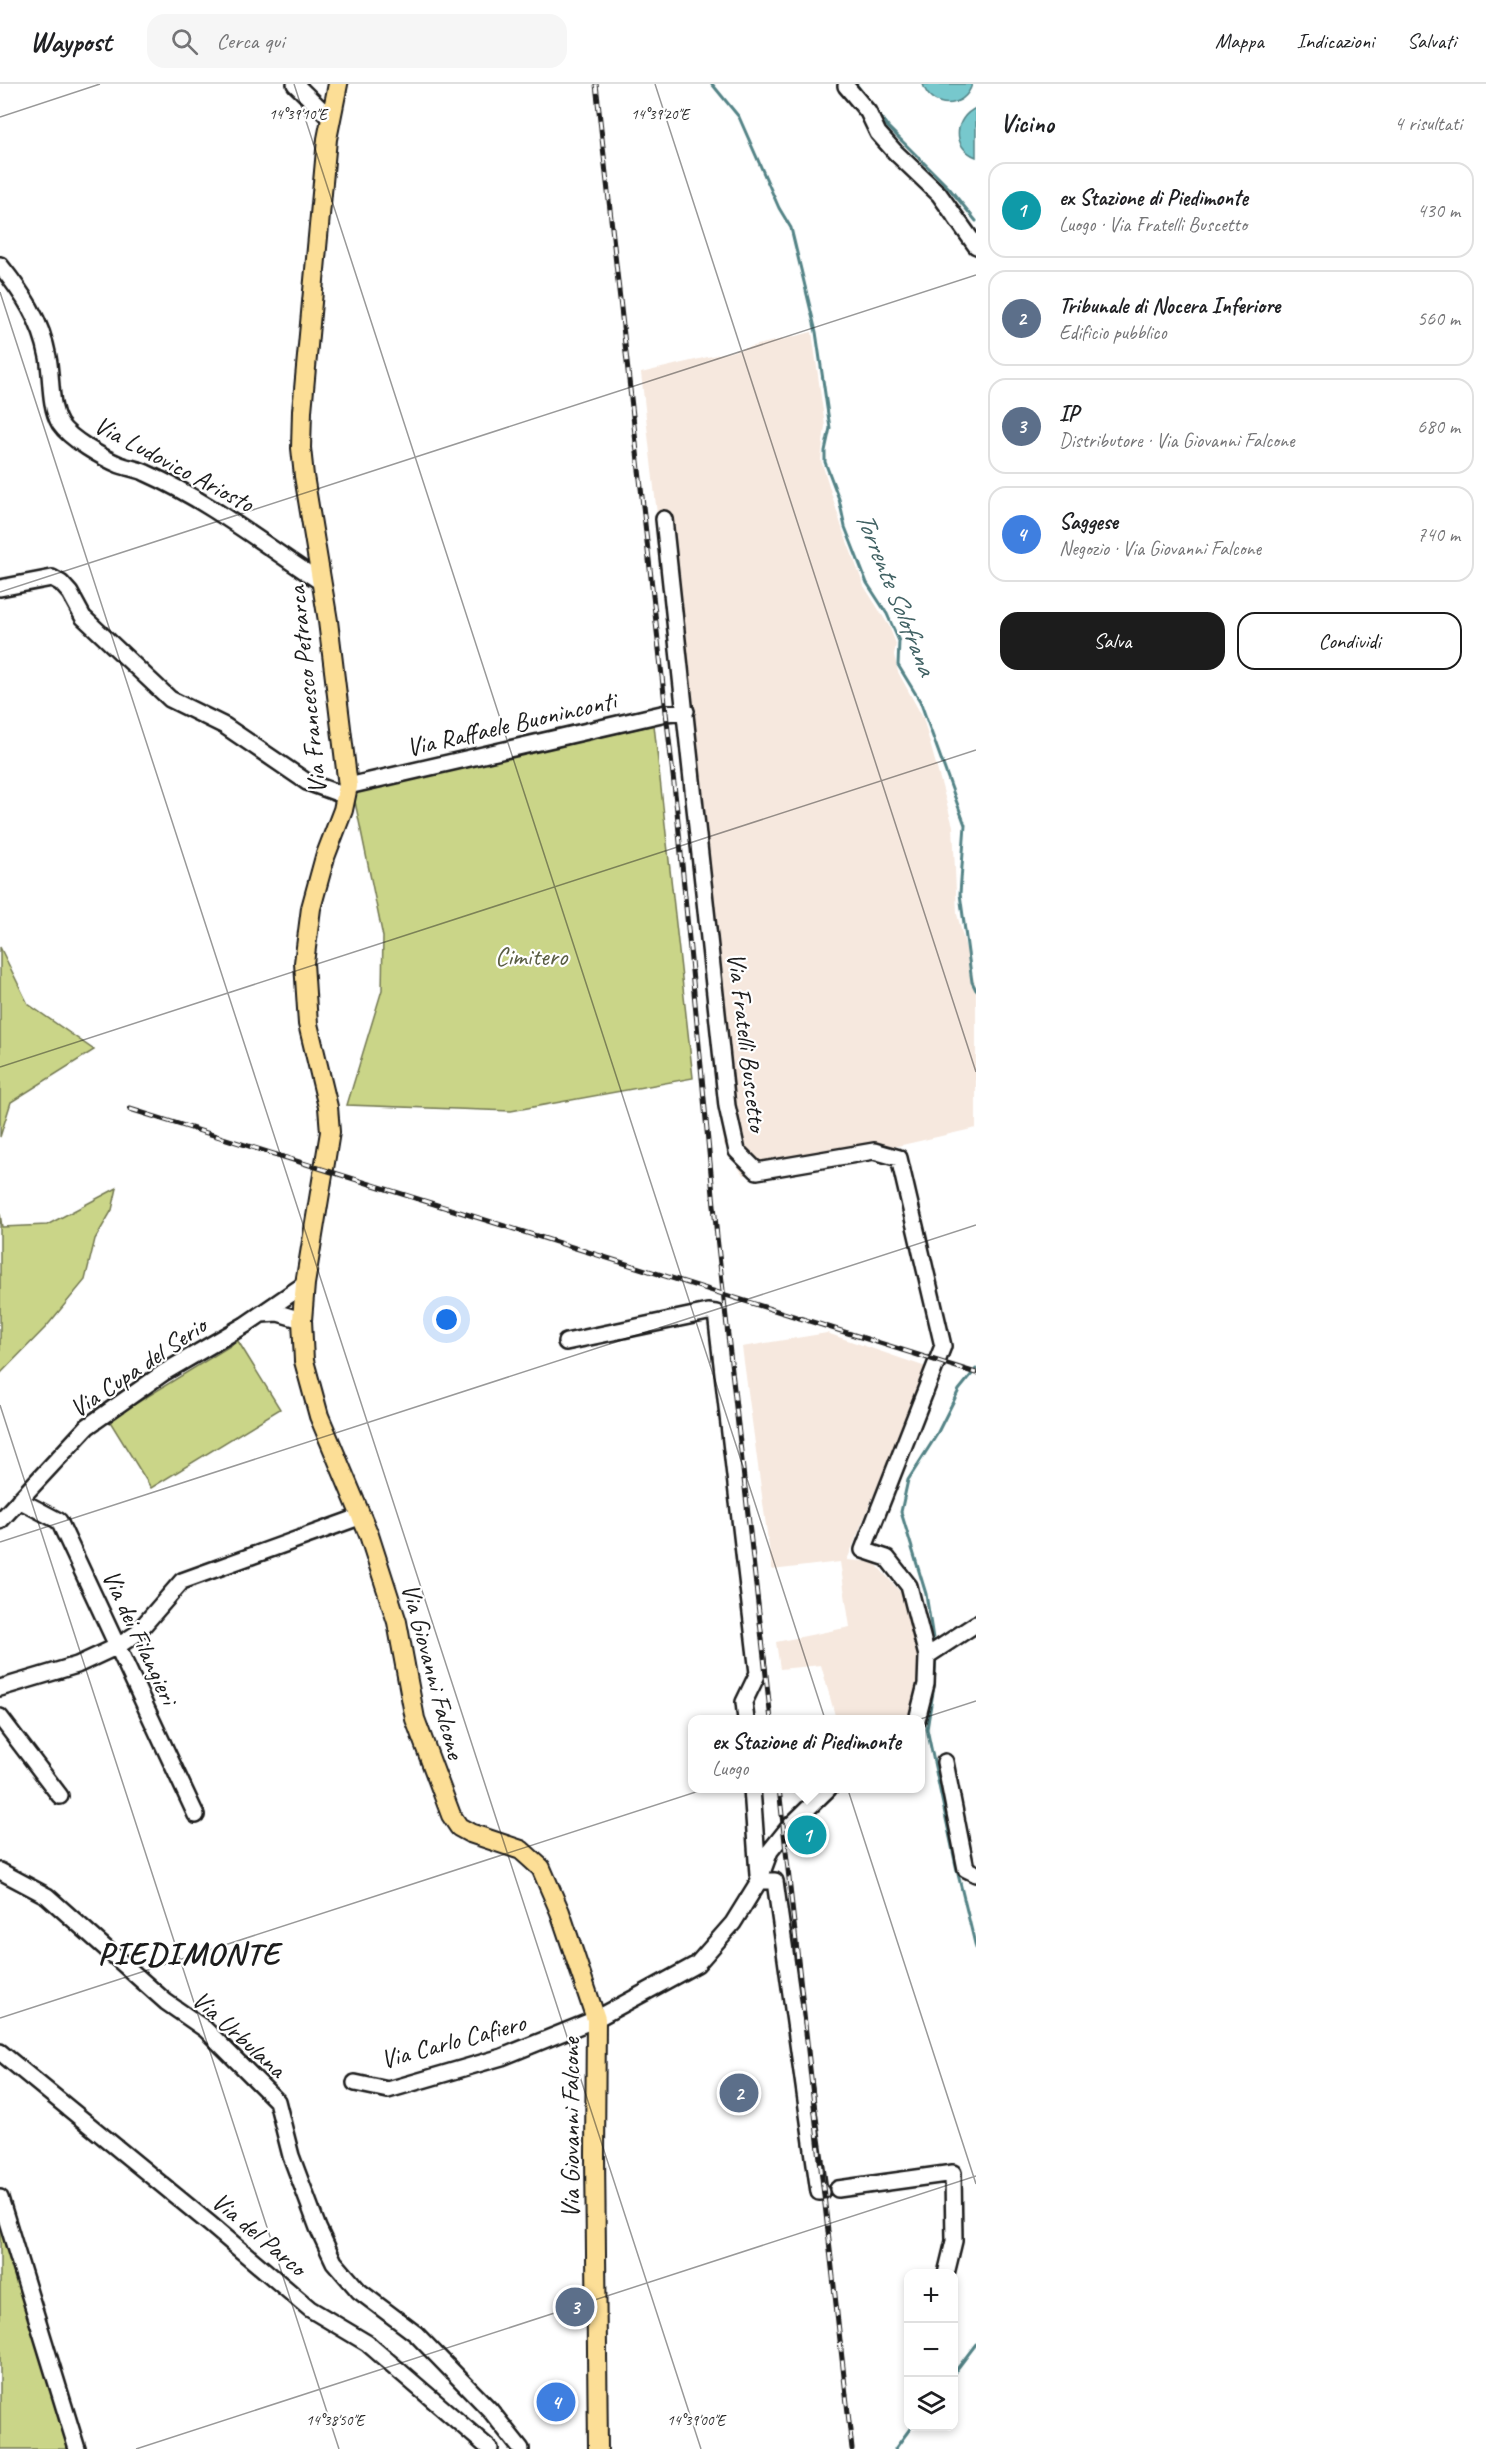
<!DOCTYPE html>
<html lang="it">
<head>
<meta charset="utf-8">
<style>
	body { margin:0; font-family:Caveat,sans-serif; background:#f6f6f6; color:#202124 }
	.controls { position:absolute; right:18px; bottom:18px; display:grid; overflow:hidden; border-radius:12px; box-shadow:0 3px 9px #0003 }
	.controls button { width:54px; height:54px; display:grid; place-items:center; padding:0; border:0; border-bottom:2px solid #e0e0e0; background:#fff; color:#202124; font:30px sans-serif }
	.you { position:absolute; left:447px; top:1236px; width:21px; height:21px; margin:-15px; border:4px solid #fff; border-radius:50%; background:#1a73e8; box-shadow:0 0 0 9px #1a73e833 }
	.badge { display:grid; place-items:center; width:39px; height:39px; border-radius:50%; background:#1c1c1c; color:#fff; font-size:20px; font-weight:700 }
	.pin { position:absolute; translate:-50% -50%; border:3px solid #fff; box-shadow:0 2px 6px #0006 }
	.popup { position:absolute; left:688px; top:1631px; width:237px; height:78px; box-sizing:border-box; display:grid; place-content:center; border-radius:12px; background:#fff; filter:drop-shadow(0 2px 4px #0005); font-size:20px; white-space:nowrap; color:#757577 }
	.popup b { font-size:22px; color:#202124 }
	.popup::after { content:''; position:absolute; left:50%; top:100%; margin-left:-12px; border:12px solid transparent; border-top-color:#fff }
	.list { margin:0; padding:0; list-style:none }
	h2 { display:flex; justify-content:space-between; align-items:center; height:78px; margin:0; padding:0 24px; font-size:26px }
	h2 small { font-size:20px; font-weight:400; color:#757577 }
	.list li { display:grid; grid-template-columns:39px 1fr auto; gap:18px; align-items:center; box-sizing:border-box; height:96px; margin:0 12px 12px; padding:0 12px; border:2px solid #e0e0e0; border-radius:18px }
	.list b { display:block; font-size:22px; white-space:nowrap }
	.list p { margin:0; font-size:20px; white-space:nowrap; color:#757577 }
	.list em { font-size:20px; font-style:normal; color:#757577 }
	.actions { display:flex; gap:12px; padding:18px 24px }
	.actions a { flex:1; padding:14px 0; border:2px solid #1c1c1c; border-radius:18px; text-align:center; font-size:21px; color:#1c1c1c }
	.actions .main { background:#1c1c1c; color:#fff }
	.icon { flex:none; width:33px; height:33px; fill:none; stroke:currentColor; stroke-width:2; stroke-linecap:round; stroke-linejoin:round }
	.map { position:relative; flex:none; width:976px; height:2365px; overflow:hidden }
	header { display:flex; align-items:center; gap:36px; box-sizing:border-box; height:84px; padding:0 30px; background:#fff; border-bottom:2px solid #e0e0e0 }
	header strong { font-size:28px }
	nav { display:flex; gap:33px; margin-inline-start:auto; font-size:21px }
	.search { width:420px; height:54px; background:#f6f6f6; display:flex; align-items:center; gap:15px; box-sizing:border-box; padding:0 21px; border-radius:18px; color:#757577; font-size:22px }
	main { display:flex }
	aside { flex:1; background:#fff }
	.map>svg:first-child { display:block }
</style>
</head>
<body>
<header>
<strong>Waypost</strong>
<div class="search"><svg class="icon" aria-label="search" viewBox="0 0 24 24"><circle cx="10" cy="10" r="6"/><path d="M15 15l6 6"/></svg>Cerca qui</div>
<nav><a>Mappa</a><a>Indicazioni</a><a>Salvati</a></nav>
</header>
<main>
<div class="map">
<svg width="976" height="2365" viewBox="0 0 976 2365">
	<rect width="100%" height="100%" fill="#fff"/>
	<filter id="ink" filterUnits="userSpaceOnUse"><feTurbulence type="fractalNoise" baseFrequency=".0167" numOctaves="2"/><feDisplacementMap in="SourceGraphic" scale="12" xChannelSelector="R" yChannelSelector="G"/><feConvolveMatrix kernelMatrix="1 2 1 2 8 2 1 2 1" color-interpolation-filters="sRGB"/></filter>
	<g filter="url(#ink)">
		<path fill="#f6e8de" d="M812 248 825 342 821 376 843 447 864 502 889 542 896 560 894 571 898 588 923 634 953 742 957 830 976 904V1044L776 1090 743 1091 724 1060 705 906 678 615 641 289Z
			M827 1249 926 1283 847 1476 874 1478 901 1509 917 1558 919 1583 918 1609 908 1635H836L821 1581 780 1585 776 1558 850 1543 840 1478 772 1486 742 1263Z"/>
		<path fill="#cad588" stroke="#737852" stroke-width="1.5" d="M654 641 693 994 511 1027 347 1021 382 906 383 853 353 708Z
			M0 863 28 920 94 966 11 1018 0 1053Z
			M117 1104 112 1126 95 1155 85 1196 46 1243 0 1290V1129L2 1143 47 1141Z
			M238 1257 280 1325 151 1404 109 1336Z
			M0 2144 69 2365H0Z"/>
		<path fill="#77c8cd" stroke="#538386" stroke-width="1.5" d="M923 0H972C965 26 930 26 923 0Z
			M976 24V73C951 63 954 34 976 24Z"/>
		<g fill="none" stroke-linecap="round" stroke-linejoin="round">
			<path stroke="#538386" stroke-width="3" d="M712 0 739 33 779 124 791 144 816 248 830 344 825 367V378L839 415 845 443 867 499 887 530 899 557 898 581 920 617 965 741 960 810 972 898 976 906
				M856 0 888 43 949 104 976 137
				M934 1561 926 1510 901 1428 908 1396 936 1352 959 1306 976 1285
				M936 1571 934 1602 927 1645 956 1782 976 1864
				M954 2289 976 2260
				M895 2365 912 2342"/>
			<g stroke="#1c1c1c" stroke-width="20">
				<path id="minor" d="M295 0 331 35
					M846 2 868 28 878 49 895 68 939 110 976 162
					M0 181C23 210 41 236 48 273 52 294 49 321 60 340 70 355 103 374 120 381 128 384 138 385 146 389 209 417 263 460 321 498
					M664 435 727 1022 737 1067 757 1087 874 1067 899 1074 943 1262 863 1466 887 1474 909 1502 927 1572 926 1600 917 1636
					M0 504 52 494 61 499 70 509 83 533 170 615 225 642 307 698 346 712
					M348 702 666 629 686 627
					M262 1230 278 1229 302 1236
					M566 1258 708 1228 716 1229 758 1589 744 1618 746 1636
					M19 1416 59 1437 196 1731
					M0 1437 88 1342 163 1289 245 1241 305 1200
					M927 1572 976 1540
					M0 1604 77 1581 118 1562 136 1550 182 1497 362 1432
					M0 1633 60 1712
					M945 1678 966 1785 976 1790
					M752 1704 758 1791
					M0 1787 47 1812 166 1918 205 1945 277 2017 291 2072 318 2144 334 2178 359 2207 416 2250 490 2326 521 2365
					M759 1797H775L819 2108H821
					M0 1968 210 2140 310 2225 367 2259 490 2365
					M355 1999 388 2006 502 1973 596 1935 697 1880 733 1839 759 1797 770 1767 790 1742 829 1704
					M838 2105 953 2089 954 2157 946 2190
					M0 2114 77 2365"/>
			</g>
			<g stroke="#1c1c1c" stroke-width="22">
				<path id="major" d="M338 0 327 55 302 327 301 364 304 392 328 537 348 702 343 726 325 773 311 824 304 879 308 940 328 1023 330 1048 305 1200 302 1236 304 1277 319 1332 369 1451 397 1538 415 1635 451 1731 459 1743 470 1749 521 1766 541 1784 560 1828 596 1935 595 2071 598 2365"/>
			</g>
			<use href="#minor" stroke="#fff" stroke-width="15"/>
			<use href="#major" stroke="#fcde96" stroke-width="18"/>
			<g stroke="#1c1c1c" stroke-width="5">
				<path id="rail" d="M596 0 677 727 717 1153 771 1636
					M130 1025 976 1289
					M779 1704 852 2365"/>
			</g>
			<use href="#rail" stroke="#fff" stroke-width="3" stroke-dasharray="9" stroke-linecap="butt"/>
		</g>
	</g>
	<path fill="none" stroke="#1c1c1c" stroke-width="1.5" stroke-opacity="0.45" d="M294 0 976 2100M655 0 976 988M0 33 100 0M0 208 701 2365M0 508 976 191M0 983 976 666M0 1321 339 2365M0 1458 976 1141M0 1934 976 1617M136 2365 976 2092"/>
	<g text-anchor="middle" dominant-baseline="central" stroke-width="4.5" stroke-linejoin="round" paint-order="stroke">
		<g font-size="26" fill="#1c1c1c" stroke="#fff">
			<text transform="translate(174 380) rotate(28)">Via Ludovico Ariosto</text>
			<text transform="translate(307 606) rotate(-96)">Via Francesco Petrarca</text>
			<text transform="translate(511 640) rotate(-13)">Via Raffaele Buoninconti</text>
			<text transform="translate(747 958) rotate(83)">Via Fratelli Buscetto</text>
			<text transform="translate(138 1283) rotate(-34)">Via Cupa del Serio</text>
			<text transform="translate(140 1553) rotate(65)">Via dei Filangieri</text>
			<text transform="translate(433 1587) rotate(75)">Via Giovanni Falcone</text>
			<text transform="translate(239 1950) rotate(42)">Via Urbulana</text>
			<text transform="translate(453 1957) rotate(-15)">Via Carlo Cafiero</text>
			<text transform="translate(570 2044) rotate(-90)">Via Giovanni Falcone</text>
			<text transform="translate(259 2150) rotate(40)">Via del Parco</text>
		</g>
		<g font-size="26" fill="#595d42" stroke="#fff">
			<text x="531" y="872">Cimitero</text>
		</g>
		<g font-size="27" font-style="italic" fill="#406163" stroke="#fff">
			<text transform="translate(896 509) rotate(68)">Torrente Solofrana</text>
		</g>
		<g font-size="32" font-weight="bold" letter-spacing="1.5" fill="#1c1c1c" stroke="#fff">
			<text x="189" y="1869">PIEDIMONTE</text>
		</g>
	</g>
	<g font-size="15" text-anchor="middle" fill="#1c1c1c" stroke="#fff" stroke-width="4.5" stroke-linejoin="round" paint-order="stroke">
		<text x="298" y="35">14°39'10"E</text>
		<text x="660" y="35">14°39'20"E</text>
		<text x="335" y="2341">14°38'50"E</text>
		<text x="696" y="2341">14°39'00"E</text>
	</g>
</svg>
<div class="controls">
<button>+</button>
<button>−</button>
<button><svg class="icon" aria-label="layers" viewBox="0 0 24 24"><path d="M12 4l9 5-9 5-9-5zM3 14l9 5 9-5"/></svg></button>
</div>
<div class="you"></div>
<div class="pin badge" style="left:807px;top:1751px;background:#0f9aa8">1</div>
<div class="popup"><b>ex Stazione di Piedimonte</b>Luogo</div>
<div class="pin badge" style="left:739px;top:2009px;background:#5c6f8a">2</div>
<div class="pin badge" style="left:575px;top:2223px;background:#5c6f8a">3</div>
<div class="pin badge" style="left:556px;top:2318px;background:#3f7fe0">4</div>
</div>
<aside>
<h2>Vicino<small>4 risultati</small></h2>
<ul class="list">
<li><span class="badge" style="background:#0f9aa8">1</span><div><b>ex Stazione di Piedimonte</b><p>Luogo · Via Fratelli Buscetto</p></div><em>430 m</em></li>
<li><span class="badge" style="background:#5c6f8a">2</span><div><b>Tribunale di Nocera Inferiore</b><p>Edificio pubblico</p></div><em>560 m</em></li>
<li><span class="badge" style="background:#5c6f8a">3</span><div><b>IP</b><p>Distributore · Via Giovanni Falcone</p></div><em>680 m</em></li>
<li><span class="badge" style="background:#3f7fe0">4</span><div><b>Saggese</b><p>Negozio · Via Giovanni Falcone</p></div><em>740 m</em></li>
</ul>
<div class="actions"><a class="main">Salva</a><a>Condividi</a></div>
</aside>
</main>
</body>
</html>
